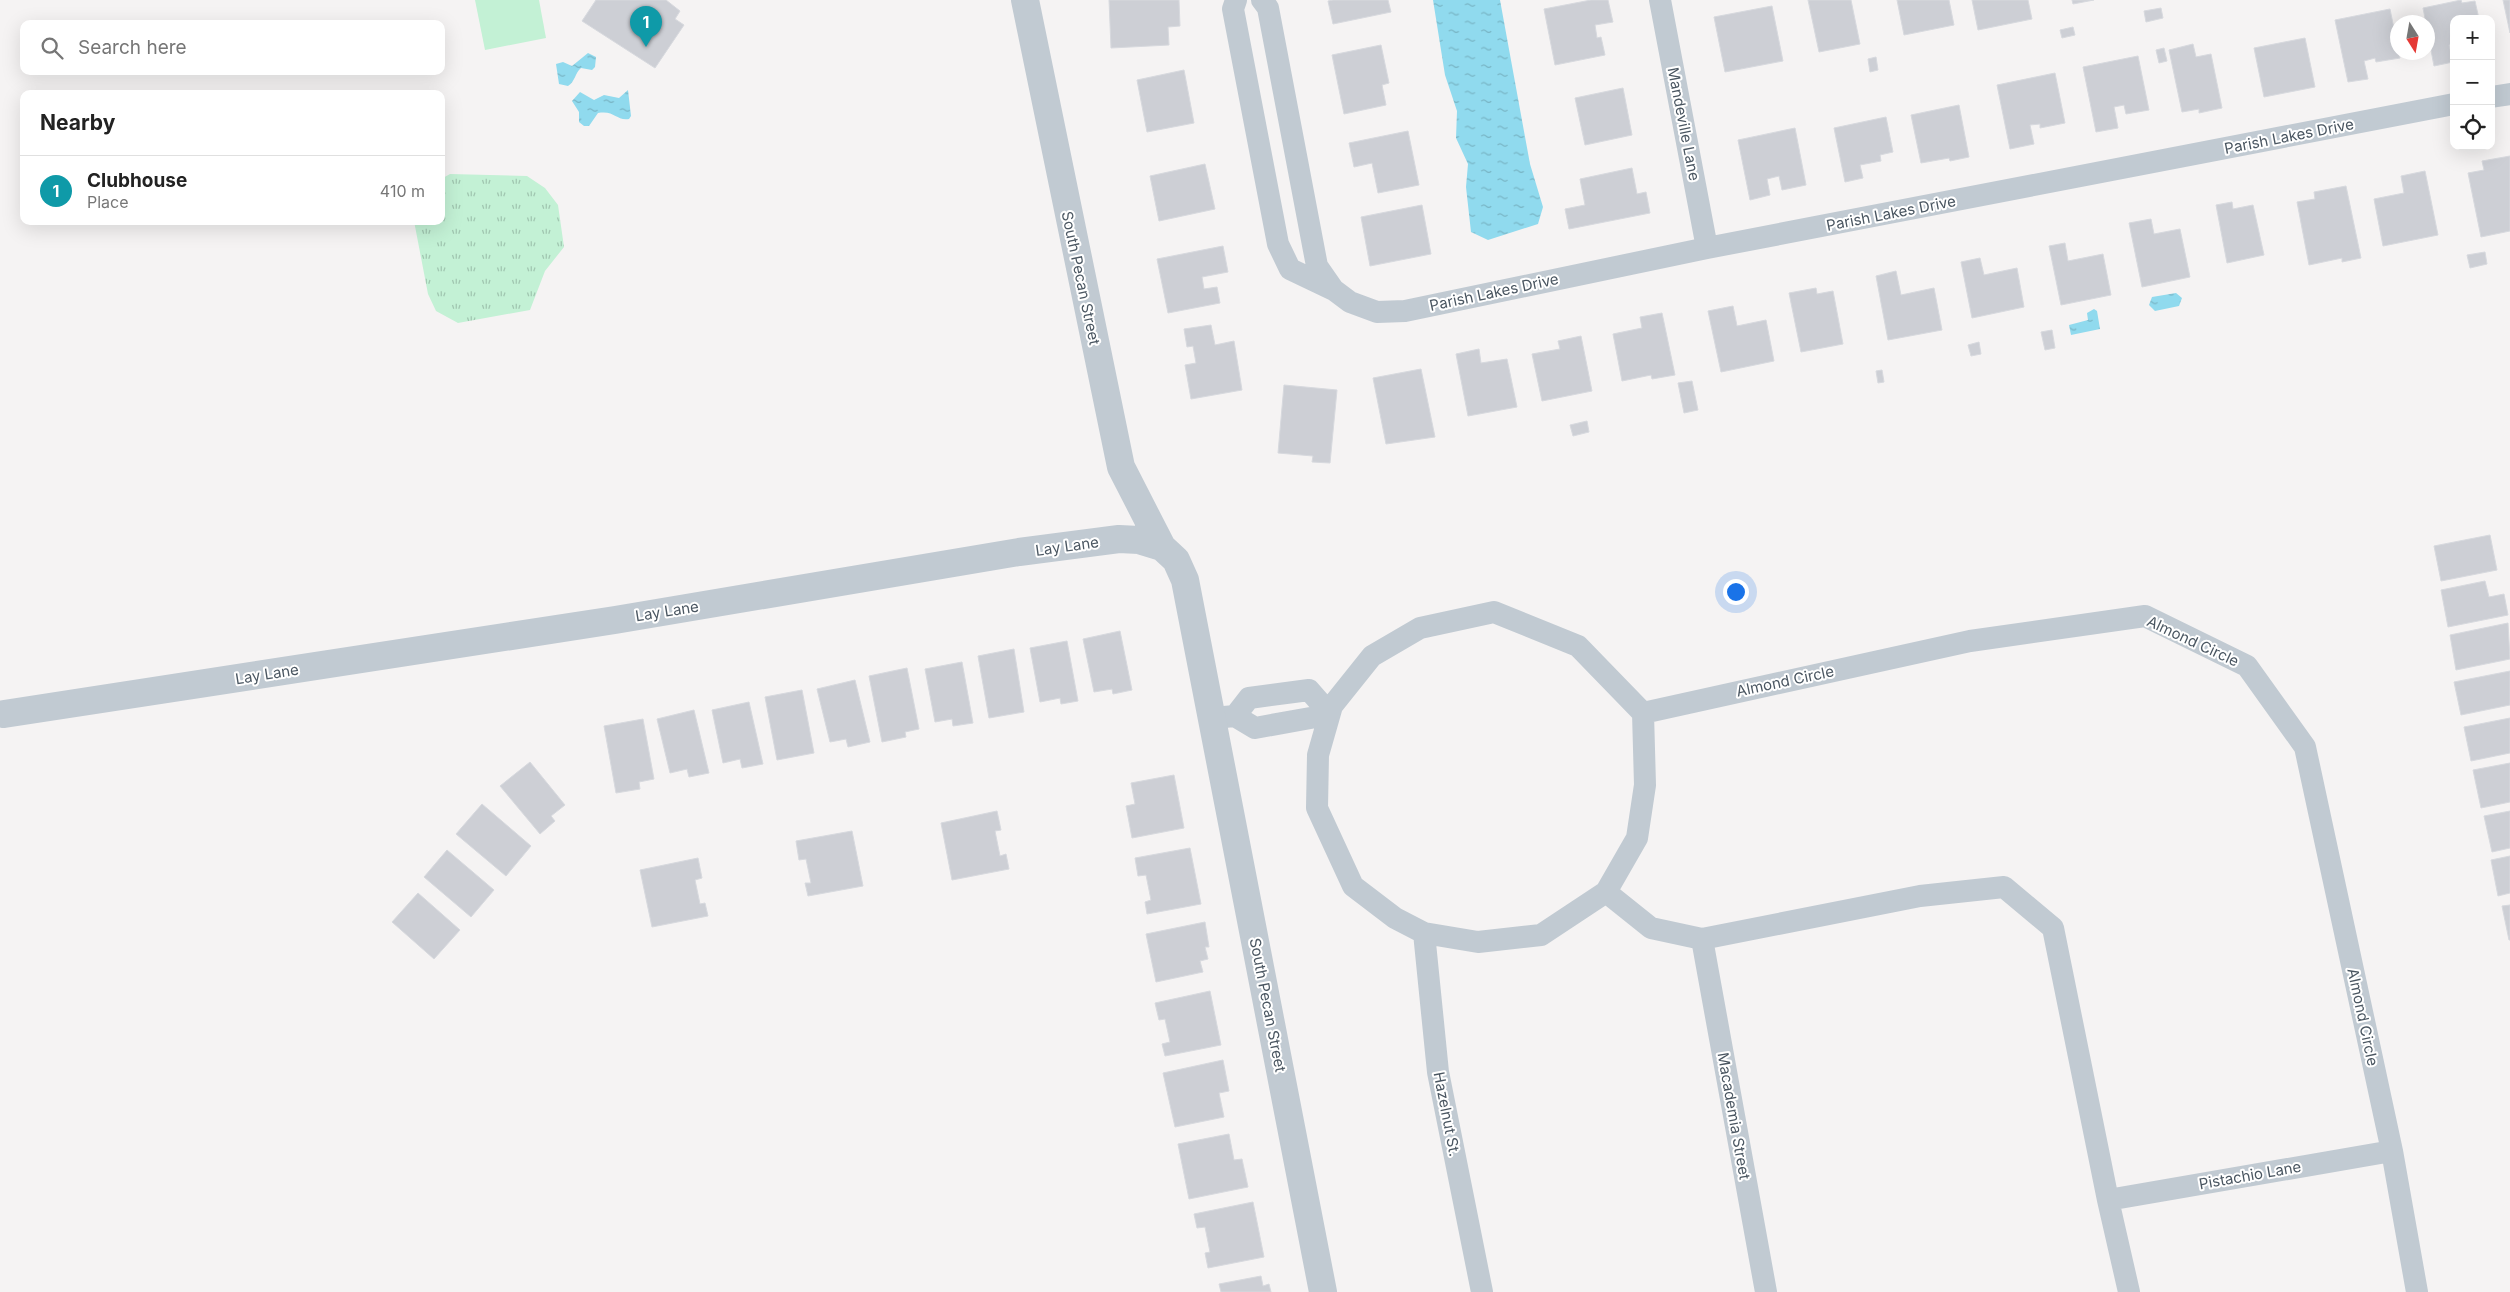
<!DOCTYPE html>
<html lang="en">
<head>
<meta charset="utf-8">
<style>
	body { margin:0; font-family:Inter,sans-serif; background:#f2f2f2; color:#222 }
	.controls { position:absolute; right:15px; top:15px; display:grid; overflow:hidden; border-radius:10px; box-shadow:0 5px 20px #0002 }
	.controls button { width:45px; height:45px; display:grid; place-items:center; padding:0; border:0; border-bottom:1px solid #e0e0e0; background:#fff; color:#222; font:25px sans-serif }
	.compass { position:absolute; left:2390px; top:15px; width:45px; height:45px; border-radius:50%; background:#fff; box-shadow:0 5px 20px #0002; rotate:169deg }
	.you { position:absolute; left:1735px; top:591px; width:18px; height:18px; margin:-12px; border:4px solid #fff; border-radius:50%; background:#1a73e8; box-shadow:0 0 0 8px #1a73e833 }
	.badge { display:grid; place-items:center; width:32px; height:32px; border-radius:50%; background:#db2777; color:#fff; font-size:16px; font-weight:700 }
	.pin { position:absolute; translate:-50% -41px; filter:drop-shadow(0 1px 2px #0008) }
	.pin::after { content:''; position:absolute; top:26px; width:18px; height:15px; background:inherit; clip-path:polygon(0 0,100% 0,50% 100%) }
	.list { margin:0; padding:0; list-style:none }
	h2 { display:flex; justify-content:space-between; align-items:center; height:65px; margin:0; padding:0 20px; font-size:21px }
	h2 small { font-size:16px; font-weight:400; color:#767676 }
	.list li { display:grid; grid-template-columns:32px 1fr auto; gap:15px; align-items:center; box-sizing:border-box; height:70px; padding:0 20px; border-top:1px solid #e0e0e0 }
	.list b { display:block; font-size:19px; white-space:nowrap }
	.list p { margin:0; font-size:16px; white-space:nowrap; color:#767676 }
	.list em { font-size:16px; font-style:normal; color:#767676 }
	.icon { flex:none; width:28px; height:28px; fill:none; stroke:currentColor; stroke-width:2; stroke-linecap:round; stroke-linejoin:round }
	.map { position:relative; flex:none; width:2510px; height:1292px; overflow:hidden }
	.search { position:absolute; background:#fff; box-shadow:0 5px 20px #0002; left:20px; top:20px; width:425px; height:55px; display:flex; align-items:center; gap:12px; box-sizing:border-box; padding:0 18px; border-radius:10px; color:#767676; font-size:19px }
	.panel { position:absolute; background:#fff; box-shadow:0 5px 20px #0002; left:20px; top:90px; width:425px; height:135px; border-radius:10px }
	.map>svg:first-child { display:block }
</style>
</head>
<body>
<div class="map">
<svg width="2510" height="1292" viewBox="0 0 2510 1292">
	<defs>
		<pattern id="park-tufts" width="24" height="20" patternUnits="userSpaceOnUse" patternTransform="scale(1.25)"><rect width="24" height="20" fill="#c3f1d5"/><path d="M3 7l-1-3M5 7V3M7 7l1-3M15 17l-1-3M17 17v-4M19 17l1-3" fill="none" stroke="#a0c6b0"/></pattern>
		<pattern id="water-ripples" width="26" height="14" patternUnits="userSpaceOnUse" patternTransform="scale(1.25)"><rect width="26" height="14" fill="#90daee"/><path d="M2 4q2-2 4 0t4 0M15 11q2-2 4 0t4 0" fill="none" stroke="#78b4c4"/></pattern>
	</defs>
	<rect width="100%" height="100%" fill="#f5f3f3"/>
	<path fill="#c3f1d5" d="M475 0H539L546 38 485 50Z"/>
	<path fill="url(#park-tufts)" d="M450 174 527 176 545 188 558 205 564 247 545 271 530 310 458 323 436 311 428 294 414 221H441V179Z"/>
	<path fill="url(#water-ripples)" d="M1433 0H1500L1530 164 1543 207 1538 224 1488 240 1471 232 1466 187 1468 164 1456 138 1457 111 1445 75Z
		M588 53 596 57 595 67 592 70 581 68C575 73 575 82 568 86L559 84 556 64 563 62 572 66Z
		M628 90 631 116 629 119C616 121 615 110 598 113L589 126H584L579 122V112L572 101 580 92 594 100 604 95 619 98Z
		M2176 293 2182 298 2179 306 2155 311 2149 305 2152 297Z
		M2094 309 2097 311 2100 329 2071 335 2069 325 2088 320 2087 313Z"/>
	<path fill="#cdcfd5" stroke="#d7d9de" d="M596 0H666L680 11 675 19 684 25 655 68 582 21Z
		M1109 0H1179L1180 26 1168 27 1169 45 1111 48Z
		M1333 0H1388L1391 12 1333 24 1328 1Z
		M1591 0H1608L1613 22 1595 25 1597 38 1601 37 1605 55 1555 65 1544 9Z
		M1808 0H1851L1860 44 1819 52Z
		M1897 0H1949L1954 25 1904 35Z
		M1972 0H2028L2032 19 1978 30Z
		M2072 0H2094L2073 4Z
		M2461 0 2462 3 2475 1 2479 19H2454V44L2449 45 2453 62 2434 66 2423 8Z
		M2503 0H2510V33Z
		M1772 6 1783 61 1725 72 1714 17Z
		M2161 8 2163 18 2146 22 2144 11Z
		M2390 9 2400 58 2376 62 2375 58 2364 61 2368 79 2348 82 2335 20Z
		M2073 27 2075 35 2062 38 2060 30Z
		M2305 38 2315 87 2264 97 2254 48Z
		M2193 44 2196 57 2211 54 2222 108 2199 113V109L2182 112 2169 50Z
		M1381 45 1389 83 1382 85 1386 105 1344 114 1332 55Z
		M2164 48 2167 61 2159 63 2156 50Z
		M2138 56 2149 110 2126 114 2124 105 2114 107 2118 128 2096 132 2083 67Z
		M1876 57 1878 70 1870 72 1868 59Z
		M1184 70 1194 123 1147 132 1137 80Z
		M2055 73 2065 123 2040 128V124L2030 125 2034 144 2010 149 1997 85Z
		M1623 88 1632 135 1585 145 1575 98Z
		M1959 105 1969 157 1950 161 1949 158 1921 163 1911 115Z
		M1886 117 1893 152 1880 155 1881 161 1860 165 1863 178 1845 182 1834 128Z
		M1795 128 1806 185 1782 190 1779 176 1767 179 1770 195 1750 200 1738 140Z
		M1408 131 1419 185 1378 193 1372 163 1354 167 1349 143Z
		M2510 156V231L2481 237 2468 173 2484 170 2482 161Z
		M1205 164 1215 209 1159 221 1150 176Z
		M1632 168 1637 194 1646 192 1650 213 1569 229 1565 209 1585 205 1580 179Z
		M2425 171 2438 235 2383 246 2374 199 2404 193 2401 176Z
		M2346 186 2361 258 2342 262V258L2309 265 2297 202 2315 199 2314 192Z
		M2232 202 2233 209 2253 205 2264 255 2227 263 2216 205Z
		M1422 205 1431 254 1370 266 1361 217Z
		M2151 219 2154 234 2180 229 2190 277 2142 287 2129 223Z
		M2065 243 2068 261 2103 254 2111 295 2061 305 2049 246Z
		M1223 246 1228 272 1202 277 1204 289 1217 287 1220 303 1168 313 1157 259Z
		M2485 252 2487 264 2470 268 2467 255Z
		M1980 258 1984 275 2017 268 2024 307 1972 318 1961 262Z
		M1896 271 1901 295 1934 288 1942 330 1888 340 1876 276Z
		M1816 288 1817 294 1833 291 1843 344 1801 352 1789 293Z
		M1733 306 1737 326 1766 320 1774 361 1721 372 1708 311Z
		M1662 313 1675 375 1652 379 1651 375 1622 381 1613 334 1642 328 1640 317Z
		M1211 325 1215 345 1234 341 1242 390 1191 399 1185 365 1196 363 1193 346 1187 347 1184 329Z
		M2052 330 2055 348 2045 350 2041 332Z
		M1581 336 1592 391 1542 401 1532 354 1560 349 1558 341Z
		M1979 342 1981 354 1971 356 1968 345Z
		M1479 349 1481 363 1507 359 1517 407 1468 416 1456 354Z
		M1421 369 1435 437 1386 444 1373 378Z
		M1882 370 1884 382 1878 383 1876 371Z
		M1692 381 1698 410 1684 413 1678 383Z
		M1284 385 1337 390 1330 463 1312 462 1313 456 1278 453Z
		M1587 421 1589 432 1573 436 1570 425Z
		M2490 535 2497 570 2441 581 2434 546Z
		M2485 581 2489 597 2504 594 2508 615 2448 627 2441 590Z
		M2508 623 2510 659 2456 670 2450 635Z
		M1120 631 1132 690 1113 694 1112 689 1094 692 1083 639Z
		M1067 641 1078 701 1061 704 1060 698 1040 702 1030 648Z
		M1014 649 1024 712 989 718 978 656Z
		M962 662 973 723 953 726 952 719 935 722 925 669Z
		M907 668 919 729 905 732 906 737 882 742 869 676Z
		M2510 671V705L2461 715 2454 682Z
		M855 680 870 742 848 747 846 739 830 742 817 689Z
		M802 690 814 753 777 760 765 697Z
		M749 702 763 764 742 768 740 759 723 763 712 710Z
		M694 710 709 773 689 777 687 769 670 773 657 719Z
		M2510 718V753L2471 761 2464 727Z
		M643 719 654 779 639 782 640 789 616 793 604 726Z
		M530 762 565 805 551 816 555 821 540 834 500 786Z
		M2510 763V802L2481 808 2473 770Z
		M1174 775 1184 828 1132 838 1126 806 1135 804 1131 783Z
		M482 804 531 846 506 876 456 834Z
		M997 811 1001 830 995 831 1000 856 1006 854 1009 869 952 880 941 823Z
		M2510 811V848L2492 852 2484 816Z
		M852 831 863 886 808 896 805 883H811L806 859 799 860 796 841Z
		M1190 848 1201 904 1147 914 1145 902 1151 900 1146 875 1138 876 1135 858Z
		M447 850 494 890 471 917 424 877Z
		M2510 856V893L2498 896 2491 860Z
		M698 858 702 878 695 880 700 904 705 903 708 916 652 927 640 870Z
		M418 893 460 930 434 959 392 922Z
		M2510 905V940H2509L2502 906Z
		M1205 922 1209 947H1205L1208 959 1200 961 1203 972 1156 982 1146 934Z
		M1210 991 1221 1045 1165 1056 1162 1044 1170 1042 1165 1019 1159 1020 1155 1003Z
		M1223 1060 1229 1091 1219 1093 1224 1117 1175 1127 1163 1073Z
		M1229 1134 1234 1160 1242 1159 1248 1187 1189 1199 1178 1144Z
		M1253 1202 1264 1257 1208 1268 1205 1253 1210 1252 1205 1227 1197 1228 1194 1214Z
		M1261 1276 1263 1286 1269 1284 1271 1292H1221L1219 1284Z"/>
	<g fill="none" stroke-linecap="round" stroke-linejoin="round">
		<path stroke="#c1cad2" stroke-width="22" d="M1236 0 1233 9 1278 244 1290 269 1334 290 1350 302 1377 312 1405 311 1707 248 2454 104
			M1262 0 1268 8 1317 266 1333 289
			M1660 0 1707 248
			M2491 97 2510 94
			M1494 612 1578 646 1643 713 1645 785 1637 838 1606 892 1541 935 1478 942 1424 933 1395 918 1353 886 1317 808 1318 755 1332 706 1372 656 1420 628Z
			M1643 713 1970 641 2145 616 2247 666 2305 747 2392 1151 2417 1292
			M1235 716 1249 698 1309 690 1323 706
			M1213 718 1235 716 1255 728 1316 717 1323 706
			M1606 892 1651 928 1702 939 1920 896 2004 887 2053 928 2108 1200 2129 1292
			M1424 933 1438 1072 1482 1292
			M1702 939 1766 1292
			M2108 1200 2392 1151"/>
		<path stroke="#c1cad2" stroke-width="28" d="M1025 0 1121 467 1162 547
			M4 714 615 620 1019 552 1119 539 1139 540 1162 547 1176 560 1185 580 1323 1292"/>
	</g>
	<g text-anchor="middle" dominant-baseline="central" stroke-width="4" stroke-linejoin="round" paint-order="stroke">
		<g font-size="15" fill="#4a5661" stroke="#fff">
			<text transform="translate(1684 124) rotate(79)">Mandeville Lane</text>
			<text transform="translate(2289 136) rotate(-11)">Parish Lakes Drive</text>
			<text transform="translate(1891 213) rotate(-11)">Parish Lakes Drive</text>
			<text transform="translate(1081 278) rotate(78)">South Pecan Street</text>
			<text transform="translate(1494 292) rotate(-12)">Parish Lakes Drive</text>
			<text transform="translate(1067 546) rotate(-8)">Lay Lane</text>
			<text transform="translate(667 611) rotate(-9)">Lay Lane</text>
			<text transform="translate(2193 641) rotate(25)">Almond Circle</text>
			<text transform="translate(267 674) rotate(-9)">Lay Lane</text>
			<text transform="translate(1785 681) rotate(-12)">Almond Circle</text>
			<text transform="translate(1268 1005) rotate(79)">South Pecan Street</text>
			<text transform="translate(2363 1017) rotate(78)">Almond Circle</text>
			<text transform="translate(1447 1114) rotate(79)">Hazelnut St.</text>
			<text transform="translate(1734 1116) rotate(80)">Macademia Street</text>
			<text transform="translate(2250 1175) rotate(-10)">Pistachio Lane</text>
		</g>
	</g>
</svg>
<div class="controls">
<button>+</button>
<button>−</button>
<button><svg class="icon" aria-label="locate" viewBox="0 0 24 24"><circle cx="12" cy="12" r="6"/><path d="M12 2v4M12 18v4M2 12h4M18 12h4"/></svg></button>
</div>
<svg class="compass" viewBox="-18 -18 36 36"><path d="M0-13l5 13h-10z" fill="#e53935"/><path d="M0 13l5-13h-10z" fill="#767676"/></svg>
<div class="you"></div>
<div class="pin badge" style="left:646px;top:47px;background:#0f9aa8">1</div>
<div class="search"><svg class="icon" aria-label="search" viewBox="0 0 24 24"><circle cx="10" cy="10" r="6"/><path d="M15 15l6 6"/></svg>Search here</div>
<section class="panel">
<h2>Nearby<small></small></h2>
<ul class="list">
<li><span class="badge" style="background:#0f9aa8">1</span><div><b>Clubhouse</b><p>Place</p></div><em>410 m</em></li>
</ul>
</section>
</div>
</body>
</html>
